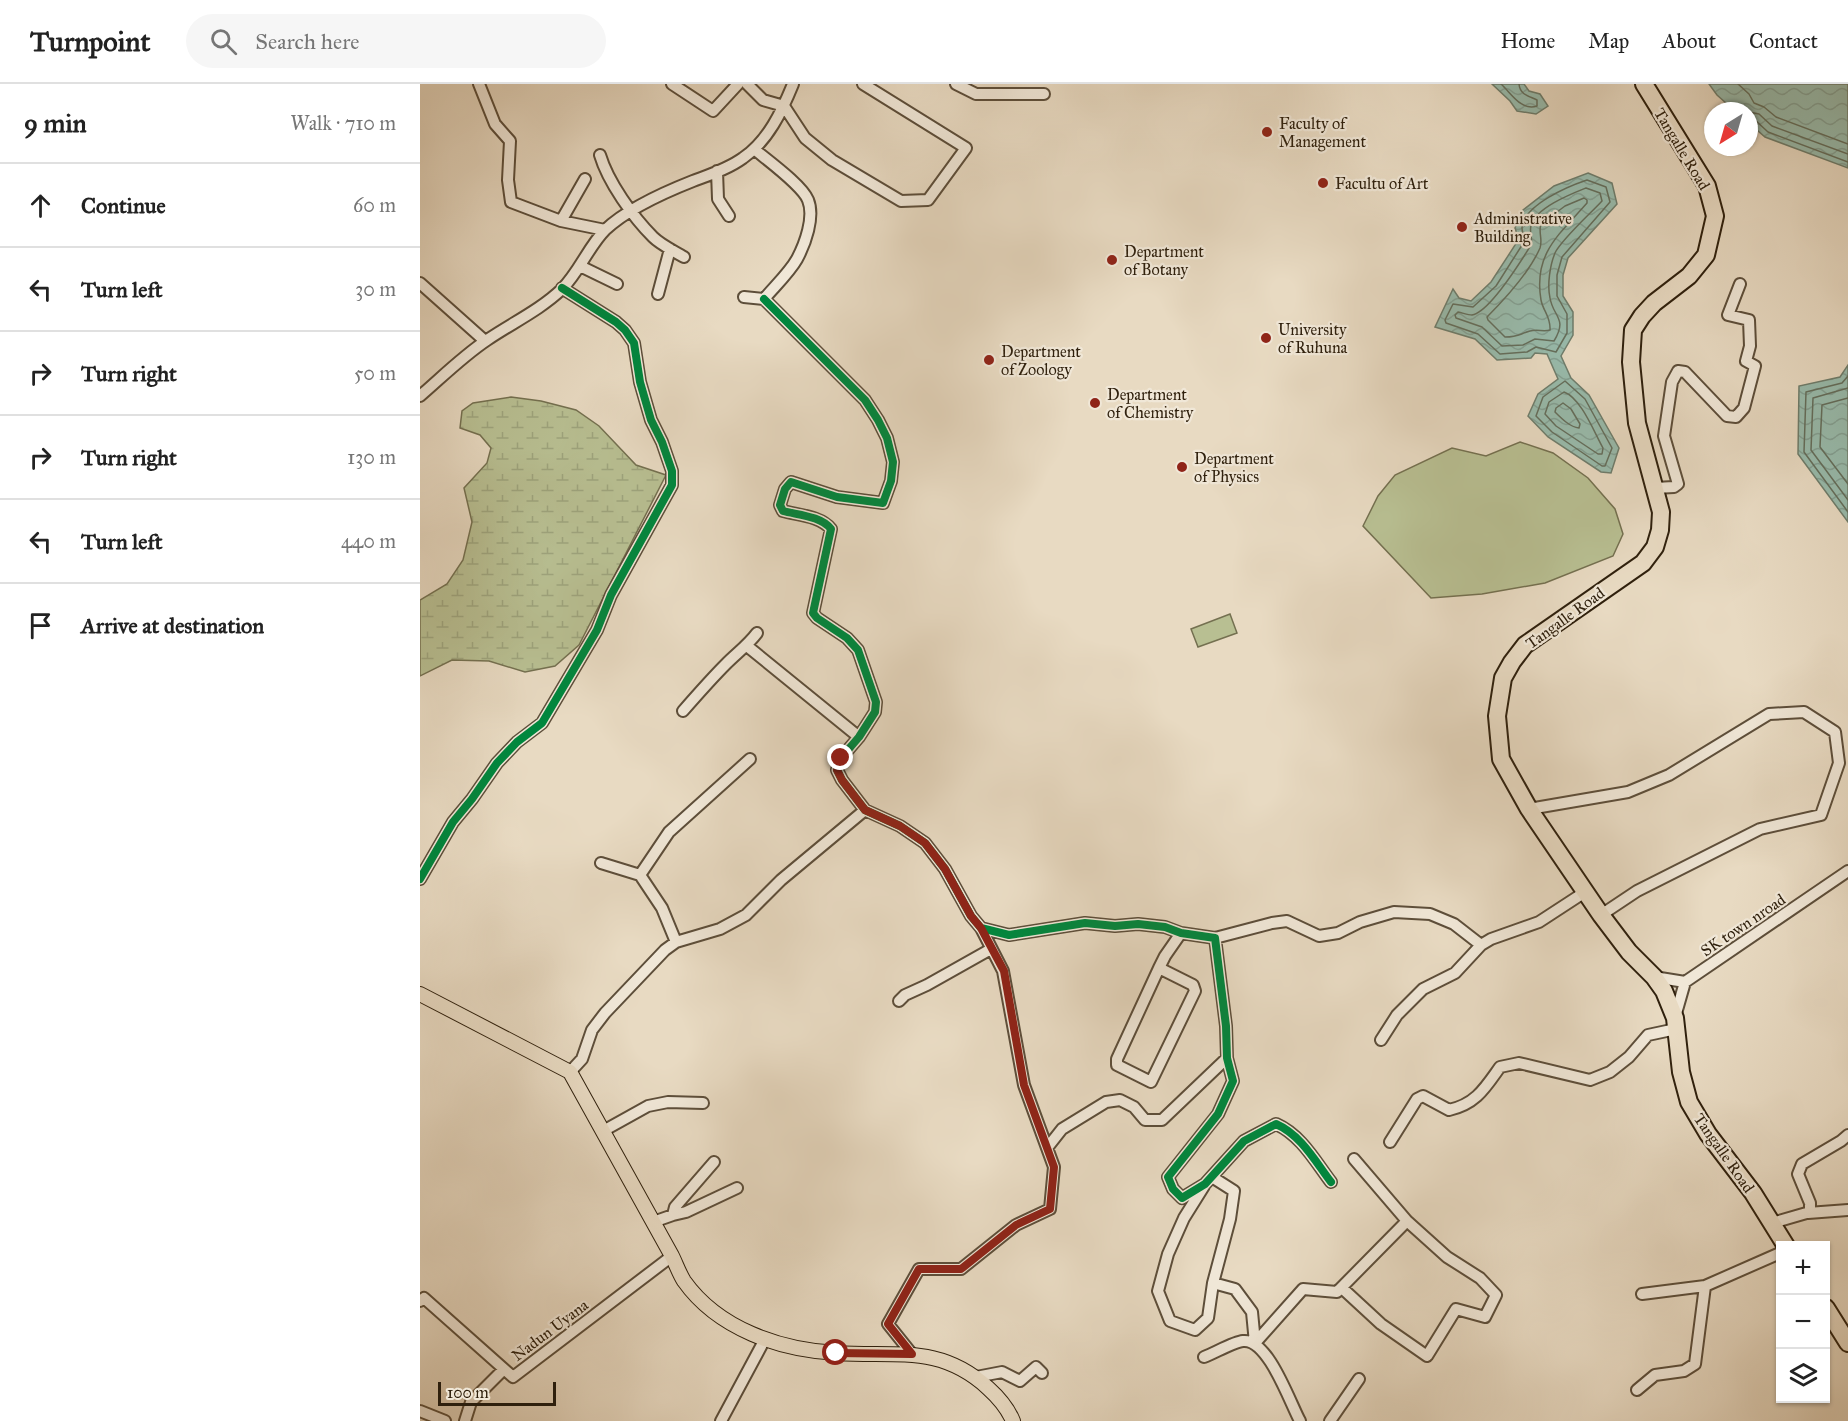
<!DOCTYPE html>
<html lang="en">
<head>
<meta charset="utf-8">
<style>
	body { margin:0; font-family:"IM FELL Great Primer",serif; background:#f6f6f6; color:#222 }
	.controls { position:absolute; right:18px; bottom:18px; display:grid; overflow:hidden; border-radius:0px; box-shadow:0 2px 4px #0004 }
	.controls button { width:54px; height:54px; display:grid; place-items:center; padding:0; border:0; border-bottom:2px solid #e0e0e0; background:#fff; color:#222; font:30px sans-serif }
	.compass { position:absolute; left:1284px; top:18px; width:54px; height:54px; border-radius:50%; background:#fff; box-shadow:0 2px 4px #0004; rotate:217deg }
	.scale { position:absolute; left:18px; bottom:15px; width:118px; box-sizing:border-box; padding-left:6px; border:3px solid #2f200d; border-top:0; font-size:16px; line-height:21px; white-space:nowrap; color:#2f200d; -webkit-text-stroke:4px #f0e7d7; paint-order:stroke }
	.stop { position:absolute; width:18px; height:18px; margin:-14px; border:4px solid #8f2418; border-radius:50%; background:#fff }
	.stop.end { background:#8f2418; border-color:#fff; box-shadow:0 2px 6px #0008 }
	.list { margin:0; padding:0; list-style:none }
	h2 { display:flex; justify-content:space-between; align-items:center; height:78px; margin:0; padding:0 24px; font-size:26px }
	h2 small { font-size:20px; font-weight:400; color:#767676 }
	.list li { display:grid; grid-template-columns:39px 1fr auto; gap:18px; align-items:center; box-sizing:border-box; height:84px; padding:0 24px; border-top:2px solid #e0e0e0 }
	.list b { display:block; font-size:22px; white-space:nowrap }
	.list em { font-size:20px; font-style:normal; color:#767676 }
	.icon { flex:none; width:33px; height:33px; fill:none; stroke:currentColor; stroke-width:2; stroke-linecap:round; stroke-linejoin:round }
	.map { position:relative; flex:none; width:1428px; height:1337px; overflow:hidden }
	header { display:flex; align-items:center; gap:36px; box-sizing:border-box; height:84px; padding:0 30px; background:#fff; border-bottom:2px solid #e0e0e0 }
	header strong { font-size:28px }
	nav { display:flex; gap:33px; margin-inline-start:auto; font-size:21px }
	.search { width:420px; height:54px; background:#f6f6f6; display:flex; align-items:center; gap:15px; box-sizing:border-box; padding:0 21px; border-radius:33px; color:#767676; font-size:22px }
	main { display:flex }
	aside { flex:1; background:#fff }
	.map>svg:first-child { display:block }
</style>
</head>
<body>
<header>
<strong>Turnpoint</strong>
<div class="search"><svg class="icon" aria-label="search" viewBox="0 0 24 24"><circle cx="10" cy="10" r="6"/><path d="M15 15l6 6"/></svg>Search here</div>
<nav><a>Home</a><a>Map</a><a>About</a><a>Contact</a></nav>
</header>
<main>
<aside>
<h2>9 min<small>Walk · 710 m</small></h2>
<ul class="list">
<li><svg class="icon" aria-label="ahead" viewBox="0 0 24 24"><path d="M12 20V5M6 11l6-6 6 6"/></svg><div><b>Continue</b></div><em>60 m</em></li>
<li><svg class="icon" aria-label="left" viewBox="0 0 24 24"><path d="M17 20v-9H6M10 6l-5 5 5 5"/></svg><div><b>Turn left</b></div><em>30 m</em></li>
<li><svg class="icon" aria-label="right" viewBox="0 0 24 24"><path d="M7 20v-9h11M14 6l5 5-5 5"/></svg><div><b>Turn right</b></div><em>50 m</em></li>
<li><svg class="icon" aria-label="right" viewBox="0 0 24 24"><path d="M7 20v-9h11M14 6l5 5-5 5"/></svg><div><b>Turn right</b></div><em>130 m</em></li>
<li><svg class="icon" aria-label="left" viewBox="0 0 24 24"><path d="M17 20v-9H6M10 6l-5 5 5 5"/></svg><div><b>Turn left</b></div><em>440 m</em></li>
<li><svg class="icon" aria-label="arrive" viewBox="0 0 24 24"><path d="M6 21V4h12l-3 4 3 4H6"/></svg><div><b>Arrive at destination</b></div></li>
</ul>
</aside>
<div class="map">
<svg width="1428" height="1337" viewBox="0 0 1428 1337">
	<defs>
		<pattern id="wetland-marsh" width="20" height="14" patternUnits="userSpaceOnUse" patternTransform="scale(1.5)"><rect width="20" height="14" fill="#b8bf92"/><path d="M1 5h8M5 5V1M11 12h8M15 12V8" fill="none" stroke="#9ea47d"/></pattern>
		<pattern id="water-waves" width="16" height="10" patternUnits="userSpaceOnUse" patternTransform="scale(1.5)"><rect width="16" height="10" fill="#98bbac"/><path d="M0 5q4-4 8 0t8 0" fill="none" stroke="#83a093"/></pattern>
	</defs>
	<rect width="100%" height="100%" fill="#e8dac2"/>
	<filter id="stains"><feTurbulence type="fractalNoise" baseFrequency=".00333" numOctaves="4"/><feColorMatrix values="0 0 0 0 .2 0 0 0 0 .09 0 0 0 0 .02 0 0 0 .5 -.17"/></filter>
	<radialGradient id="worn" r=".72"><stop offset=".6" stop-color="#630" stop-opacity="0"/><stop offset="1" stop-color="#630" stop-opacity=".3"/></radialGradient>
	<path fill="url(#wetland-marsh)" stroke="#747050" stroke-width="1.5" d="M91 313 121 317 156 326 179 342 216 381 246 391 159 561 135 582 105 588 69 577 32 576 0 592V516L27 500 43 476 52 438 44 404 67 379 71 364 60 351 40 344 42 327 53 319Z"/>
	<path fill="#b8bf92" stroke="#747050" stroke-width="1.5" d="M1100 358 1133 369 1168 394 1195 425 1203 450 1193 472 1125 499 1062 510 1011 514 943 442 958 412 975 391 1032 364 1066 372Z
		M810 530 817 549 778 563 771 545Z"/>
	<path fill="url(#water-waves)" stroke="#6e7d6c" stroke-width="1.5" d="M1072 0H1104L1109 7 1120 10 1128 22 1116 30 1097 27 1090 17Z
		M1289 0H1428V84L1345 53 1329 39V27H1315L1297 11Z
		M1168 89 1192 99 1197 120 1148 174 1143 191V212L1153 228V251L1141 272 1151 294 1169 311 1199 364 1191 389 1181 388 1128 353 1108 332 1118 310 1138 295 1127 270 1115 269 1111 274 1077 276 1055 255 1015 243 1033 205 1039 214 1051 217 1071 198 1099 155 1095 144 1103 126 1134 102Z
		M1428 281V438L1378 370 1379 302 1420 293Z"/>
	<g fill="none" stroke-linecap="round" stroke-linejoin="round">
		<path stroke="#646e5c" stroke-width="1.5" d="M1081 0C1092 10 1101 27 1117 22V16C1109 12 1100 11 1099 0
			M1318 0 1329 10 1334 19 1344 23 1356 33 1428 60
			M1329 28 1339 30 1352 42 1428 70
			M1329 35 1335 36 1348 48 1428 78
			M1167 96 1186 103 1190 118 1142 173 1137 191V212L1147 230V249L1136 268 1116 263 1107 268 1080 270 1058 250 1026 239 1025 236 1033 220 1053 223 1076 202 1104 158C1105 152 1102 149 1102 144 1103 121 1149 102 1167 96Z
			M1166 104 1180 109 1182 117C1171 129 1141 156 1135 169 1130 181 1127 201 1130 214 1133 233 1148 234 1134 257L1115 255 1103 261 1082 262 1062 243 1036 234 1035 231 1038 228C1043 229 1048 231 1052 231 1070 228 1101 177 1111 161 1113 154 1109 148 1111 142 1115 124 1151 110 1166 104Z
			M1164 114 1167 116V119C1140 150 1113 169 1121 216 1123 227 1131 233 1130 246 1124 248 1117 245 1110 247 1099 250 1099 253 1085 253L1068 236 1067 233C1085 215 1110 187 1120 164 1123 155 1118 148 1121 140L1145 122Z
			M1428 292 1422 299 1386 308 1384 368 1428 428
			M1145 297 1165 315 1192 364 1185 382H1182L1132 348 1116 332 1123 313Z
			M1428 304 1393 314 1391 366 1428 416
			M1144 308C1161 314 1174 348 1183 364L1182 370H1178L1136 342 1125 330 1129 318Z
			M1428 314 1402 321 1400 363 1428 400
			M1143 319 1151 325 1160 340 1159 344C1150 343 1142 335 1135 328L1136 324Z"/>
		<g stroke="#5d4e3a" stroke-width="14">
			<path id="minor" d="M59 0 75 40 90 57 88 96 91 118 141 137 185 146
				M252 0 293 27 318 0
				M327 0 343 16 364 22 385 54 412 76 481 117 508 116 546 64 443 0
				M536 0 556 10H624
				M180 71C188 98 213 133 233 153 241 161 254 167 264 173
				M297 87 298 115 309 132
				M141 137 165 95
				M160 182 197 200
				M0 199 65 257
				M238 210 250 165
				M324 213 344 215C355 202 369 189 377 175 385 160 395 133 388 116 382 101 347 76 334 65
				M344 215 445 316 458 336 467 354 473 378 471 397 463 419 417 413 371 398 365 405 360 421 363 427C378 431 401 432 411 445L393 529 397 534 427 554 438 566 456 618 455 628 439 653 421 674 417 686 422 696 445 726 480 742 505 759 525 785 551 832 561 844 589 851 665 839 695 842 718 840 745 843 761 849 795 854 806 942 807 974 813 997 798 1030 748 1093 753 1105 762 1114 785 1100 824 1057 856 1040C881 1051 895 1077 911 1098
				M0 312C22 293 43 272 67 256 92 239 120 226 142 205 159 188 169 162 185 146 207 125 245 108 273 97 289 91 308 85 323 74 348 57 362 27 373 0
				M1235 404 1254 403 1258 400 1244 352 1252 298 1258 287 1265 288 1307 332 1316 333 1324 324 1335 282 1326 277 1330 262 1329 236 1308 231 1320 200
				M327 562 439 653
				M263 627C277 611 291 595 306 580 317 569 328 561 337 549
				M1109 725 1208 708 1249 691 1349 630 1384 628 1415 648 1419 679 1401 731 1340 745 1217 807 1181 831
				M181 779 220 791
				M0 795 33 738 52 715 77 679 97 658 122 639 177 546 191 511 252 401V387L242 358 231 336 220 298 214 259 205 246 196 238 142 204
				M795 854 852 839 867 837 899 852 918 849 940 838 974 828 1010 830 1034 840 1061 861
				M256 858 242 824 220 791 249 748 330 675
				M739 884 773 901 775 907 731 998 697 981V975Z
				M739 884 745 872 761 849
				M1234 893 1265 898
				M479 917 485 911 507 901 571 865
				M1255 933 1265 898 1428 787
				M961 956 977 931 1003 905 1035 889 1061 861 1071 855 1119 838 1165 808
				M150 988 162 975 172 946 185 929 245 866 256 858 300 845 326 831 361 796 445 726
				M183 1047 228 1022 248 1018 283 1019
				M970 1058 997 1015 1003 1012 1029 1026C1056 1020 1065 1004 1080 983L1099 979 1170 996 1190 988 1209 973 1228 951 1256 945
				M627 1064 642 1045 686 1018 700 1016 714 1023 725 1036H742L807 974
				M784 1102 764 1134 748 1170 738 1207 750 1237 775 1246 788 1234 793 1199 810 1135 814 1107 792 1093
				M1388 1129 1428 1126
				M253 1131 266 1128 317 1104
				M233 1138 253 1131 255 1123 294 1078
				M1352 1139 1390 1128V1119L1378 1090 1382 1080 1421 1057 1428 1051
				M793 1199 815 1205 832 1228 835 1259
				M922 1204 961 1240 1007 1272 1036 1225 1065 1233 1076 1211 1060 1194 1027 1173 987 1137 934 1075
				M1222 1210 1285 1202 1360 1169
				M0 1217 4 1214 93 1293 252 1172
				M835 1259 883 1205 917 1208 987 1137
				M492 1270 468 1240 499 1185H541L596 1141 630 1125 634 1083 604 1001 583 887 561 844
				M784 1273C795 1269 813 1258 823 1257 848 1254 870 1319 880 1337
				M556 1293 582 1288 600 1297 616 1283 622 1289
				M1217 1306 1235 1291 1264 1287 1275 1280 1285 1202
				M0 1327 25 1337
				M45 1337 51 1318 84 1285
				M301 1337 345 1255
				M910 1337 939 1295"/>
		</g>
		<g stroke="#2f200d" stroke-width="16">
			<path id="major" d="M0 910 150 988 252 1172C256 1180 259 1189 264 1197 298 1245 360 1266 417 1269 476 1273 520 1260 568 1304 578 1313 588 1325 593 1337"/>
		</g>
		<g stroke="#2f200d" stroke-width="20">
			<path id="highway" d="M1224 0 1287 102 1295 132 1286 171 1269 192 1234 219 1222 232 1213 246 1211 278 1217 339 1241 428 1240 446 1235 463 1223 479 1105 561 1092 578 1083 594 1077 632 1081 675 1109 725 1181 831 1209 868 1234 893 1244 907 1255 934 1261 988 1269 1018 1288 1050 1333 1109 1366 1162
				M1406 1224 1428 1259"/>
		</g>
		<use href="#minor" stroke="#f0e7d7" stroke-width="10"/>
		<use href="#major" stroke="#e8dac2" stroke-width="14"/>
		<use href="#highway" stroke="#e8dac2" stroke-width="16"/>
		<g stroke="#f0e7d7" stroke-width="11">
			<path id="cycleway" d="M344 215 445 316 458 336 467 354 473 378 471 397 463 419 417 413 371 398 365 405 360 421 363 427C378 431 401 432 411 445L393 529 397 534 427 554 438 566 456 618 455 628 439 653 421 674 417 686 422 696 445 726 480 742 505 759 525 785 551 832 561 844 589 851 665 839 695 842 718 840 745 843 761 849 795 854 806 942 807 974 813 997 798 1030 748 1093 753 1105 762 1114 785 1100 824 1057 856 1040C881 1051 895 1077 911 1098
				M0 795 33 738 52 715 77 679 97 658 122 639 177 546 191 511 252 401V387L242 358 231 336 220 298 214 259 205 246 196 238 142 204"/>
		</g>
		<use href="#cycleway" stroke="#00873e" stroke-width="8"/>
	</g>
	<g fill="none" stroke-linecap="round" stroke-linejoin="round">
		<path stroke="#8f2418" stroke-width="8" d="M416 1269 492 1270 468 1240 499 1185H541L596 1141 630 1125 634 1083 604 1001 584 887 561 844 551 832 525 785 505 759 480 742 445 726 422 696 417 686 421 674"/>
	</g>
	<g fill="#8f2418" stroke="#f0e7d7" stroke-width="2">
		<circle cx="847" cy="48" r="6"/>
		<circle cx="903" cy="99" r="6"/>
		<circle cx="1042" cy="143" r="6"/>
		<circle cx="692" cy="176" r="6"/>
		<circle cx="846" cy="254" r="6"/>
		<circle cx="569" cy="276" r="6"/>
		<circle cx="675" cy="319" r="6"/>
		<circle cx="762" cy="383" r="6"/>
	</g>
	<g text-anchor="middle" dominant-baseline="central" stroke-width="4.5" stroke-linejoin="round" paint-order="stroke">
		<g font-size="16" fill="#2f200d" stroke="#f0e7d7" text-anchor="start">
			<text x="859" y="39">Faculty of<tspan x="859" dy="18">Management</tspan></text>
			<text x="915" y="99">Facultu of Art</text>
			<text x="1054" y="134">Administrative<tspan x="1054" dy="18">Building</tspan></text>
			<text x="704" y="167">Department<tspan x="704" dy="18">of Botany</tspan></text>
			<text x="858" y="245">University<tspan x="858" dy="18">of Ruhuna</tspan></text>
			<text x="581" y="267">Department<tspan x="581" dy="18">of Zoology</tspan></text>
			<text x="687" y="310">Department<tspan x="687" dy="18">of Chemistry</tspan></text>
			<text x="774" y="374">Department<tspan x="774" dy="18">of Physics</tspan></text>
		</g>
		<g font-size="16" fill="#2f200d" stroke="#f0e7d7">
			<text transform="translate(1262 65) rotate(59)">Tangalle Road</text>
			<text transform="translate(1145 534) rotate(-36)">Tangalle Road</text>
			<text transform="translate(1323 841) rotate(-34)">SK town nroad</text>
			<text transform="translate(1304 1069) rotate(55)">Tangalle Road</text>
			<text transform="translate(130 1246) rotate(-37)">Nadun Uyana</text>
		</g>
	</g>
	<rect width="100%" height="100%" filter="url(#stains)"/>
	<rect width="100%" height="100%" fill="url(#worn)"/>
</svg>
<div class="controls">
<button>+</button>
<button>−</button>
<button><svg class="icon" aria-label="layers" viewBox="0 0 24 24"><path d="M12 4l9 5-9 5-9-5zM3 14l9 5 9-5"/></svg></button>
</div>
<svg class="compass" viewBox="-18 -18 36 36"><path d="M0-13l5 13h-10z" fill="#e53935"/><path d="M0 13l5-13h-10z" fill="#767676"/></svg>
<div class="scale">100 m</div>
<div class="stop" style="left:416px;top:1269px"></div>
<div class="stop end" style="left:421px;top:674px"></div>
</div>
</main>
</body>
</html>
